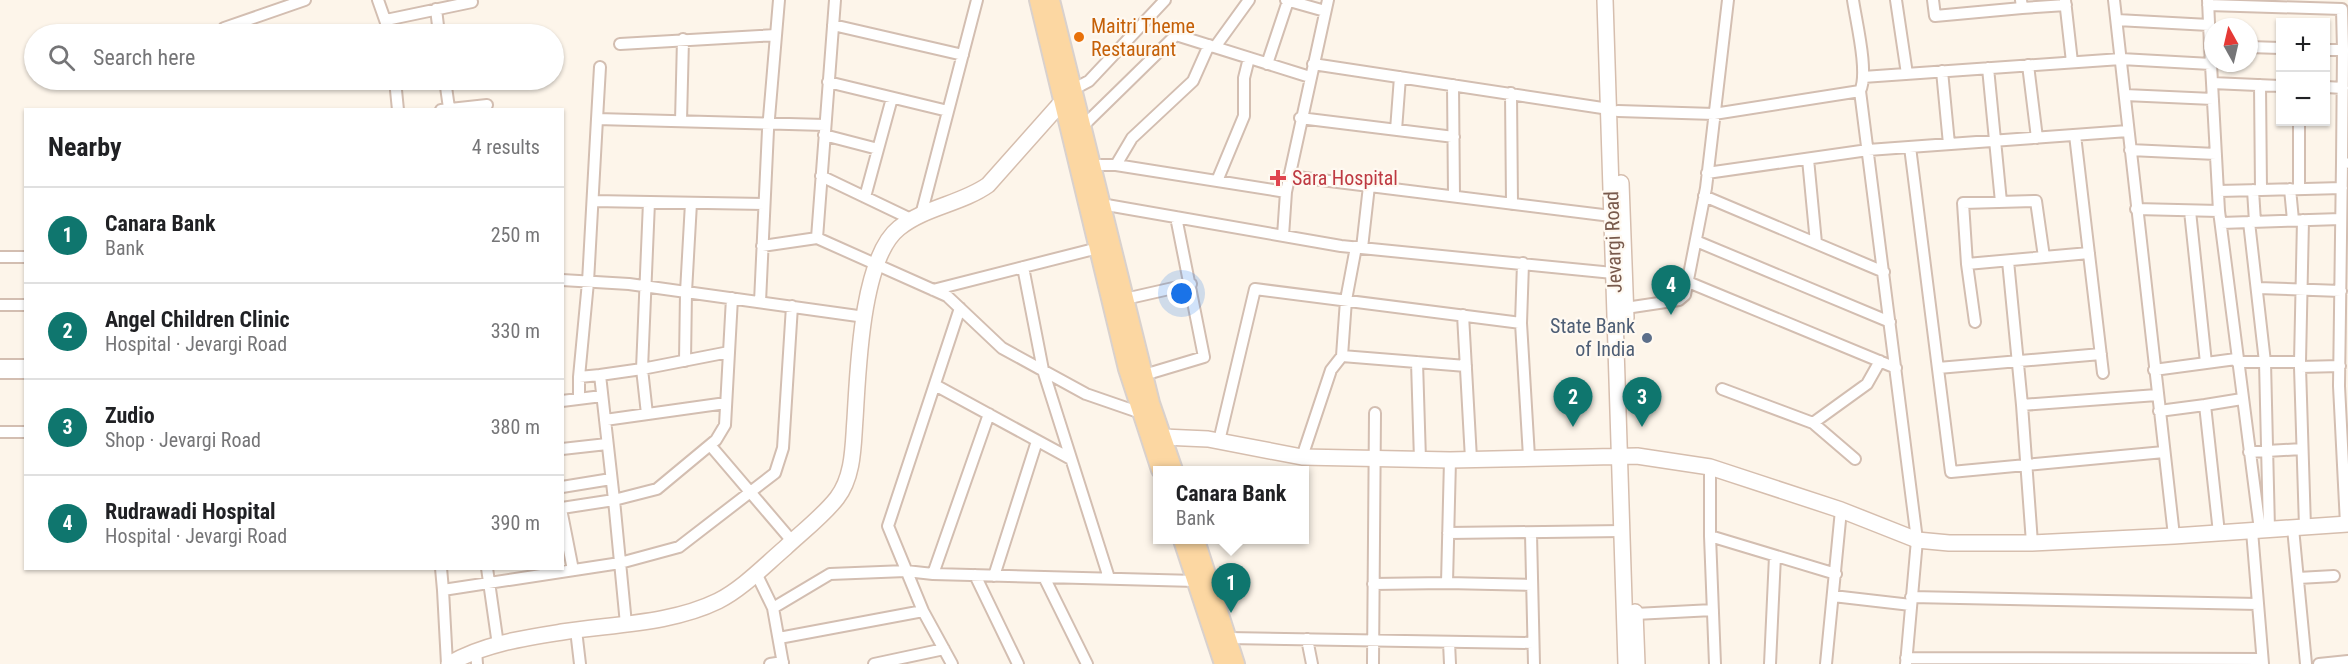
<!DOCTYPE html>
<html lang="en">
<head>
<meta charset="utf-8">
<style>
	body { margin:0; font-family:"Roboto Condensed",sans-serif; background:#f2f2f2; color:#202124 }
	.controls { position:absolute; right:18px; top:18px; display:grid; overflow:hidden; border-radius:0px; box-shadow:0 2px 4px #0004 }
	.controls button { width:54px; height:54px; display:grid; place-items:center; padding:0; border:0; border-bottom:2px solid #e0e0e0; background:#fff; color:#202124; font:30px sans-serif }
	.compass { position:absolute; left:2204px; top:18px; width:54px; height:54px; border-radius:50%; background:#fff; box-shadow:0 2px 4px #0004; rotate:352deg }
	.you { position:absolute; left:1182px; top:294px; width:21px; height:21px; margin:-15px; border:4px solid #fff; border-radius:50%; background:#1a73e8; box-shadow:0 0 0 9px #1a73e833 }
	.badge { display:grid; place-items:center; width:39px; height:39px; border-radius:50%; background:#0f766e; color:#fff; font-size:20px; font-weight:700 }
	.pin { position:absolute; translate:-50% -50px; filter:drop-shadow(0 2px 3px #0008) }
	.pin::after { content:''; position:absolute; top:32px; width:21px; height:18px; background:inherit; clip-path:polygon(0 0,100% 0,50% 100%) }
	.popup { position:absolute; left:1153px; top:466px; width:156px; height:78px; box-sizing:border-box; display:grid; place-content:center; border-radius:0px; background:#fff; filter:drop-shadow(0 2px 4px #0005); font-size:20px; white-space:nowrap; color:#757577 }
	.popup b { font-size:22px; color:#202124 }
	.popup::after { content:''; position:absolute; left:50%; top:100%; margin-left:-12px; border:12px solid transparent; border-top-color:#fff }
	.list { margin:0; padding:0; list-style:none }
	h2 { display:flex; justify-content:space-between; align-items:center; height:78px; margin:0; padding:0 24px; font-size:26px }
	h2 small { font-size:20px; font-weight:400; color:#757577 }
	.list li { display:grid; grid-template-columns:39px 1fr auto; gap:18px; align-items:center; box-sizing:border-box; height:96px; padding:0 24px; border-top:2px solid #e0e0e0 }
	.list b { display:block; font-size:22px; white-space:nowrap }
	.list p { margin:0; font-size:20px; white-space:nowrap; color:#757577 }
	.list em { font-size:20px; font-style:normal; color:#757577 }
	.icon { flex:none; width:33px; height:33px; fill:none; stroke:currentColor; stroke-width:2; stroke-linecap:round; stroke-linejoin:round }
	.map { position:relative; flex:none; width:2348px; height:664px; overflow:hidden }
	.search { position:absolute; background:#fff; box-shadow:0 2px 4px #0004; left:24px; top:24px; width:540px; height:66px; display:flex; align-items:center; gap:15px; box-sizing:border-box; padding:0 21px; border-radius:33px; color:#757577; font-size:22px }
	.panel { position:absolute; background:#fff; box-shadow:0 2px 4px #0004; left:24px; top:108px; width:540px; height:462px; border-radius:0px }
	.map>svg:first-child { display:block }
</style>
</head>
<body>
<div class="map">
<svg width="2348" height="664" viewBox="0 0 2348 664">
	<rect width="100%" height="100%" fill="#fdf5ea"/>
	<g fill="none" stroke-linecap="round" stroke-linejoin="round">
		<g stroke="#d3beb1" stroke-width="14">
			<path id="street" d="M378 0 390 34
				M835 0 817 238 947 296 1002 348 1086 394 1141 413
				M1286 0 1325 11
				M1896 0 1907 74
				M1933 0 1935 16 2022 8 2021 0
				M2065 0 2072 62
				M2114 0 2174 536
				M2208 0 2210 46H2213
				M2208 5 2342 9 2343 50
				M2022 8 2066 5
				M436 9 439 34
				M386 20 472 2
				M2117 20 2209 25
				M833 25 963 55
				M224 28 305 0
				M620 44 776 35
				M1215 47 1249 0
				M2249 47 2280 48
				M2326 50H2343L2342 163H2346
				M1267 64 1288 1
				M1313 64 1609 109
				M2028 65 2037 138
				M1988 68 2001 202
				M1942 71 1949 144
				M1863 77 2121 59 2211 64
				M395 80 398 110
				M445 80 449 108
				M828 82 948 111
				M2212 83 2280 86
				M1453 85 1454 196
				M2326 87 2343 88
				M1072 90 1089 81 1165 0
				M1860 91 1917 540 1906 664
				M1511 93 1512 204
				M2125 95 2213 99
				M441 110 487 105
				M1618 111 1714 114 1860 91C1869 73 1856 21 1853 0
				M1300 118 1454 137
				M597 119 600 67
				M681 121 683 39
				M1082 127 1176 35 1310 77
				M1396 130 1400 77
				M824 135 878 149
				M2075 135 2103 373
				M1910 147 1951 472 2164 452
				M2130 150 2216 154
				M1808 159 1816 243
				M2342 163 2339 386 2346 524
				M1092 165H1116L1286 192 1328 0
				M1116 165 1132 138 1193 81 1209 45
				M1707 173 1868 150 2128 131
				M821 176 913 220
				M1289 176 1611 216
				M1217 181 1244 116V78L1249 58
				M2290 189 2293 220
				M2299 189V122
				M2253 190 2255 222
				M2261 190 2342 188
				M2218 191 2261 190 2260 85
				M1704 196 1884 272
				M865 197 892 98
				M593 201 764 204
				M1101 204 1341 246 1613 273
				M2136 209 2219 211 2210 46
				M2190 211 2206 363
				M2219 211 2260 530
				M921 215 977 0
				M2249 222 2265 362 2269 529
				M2221 223 2341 219
				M1283 236 1286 192
				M1696 241 1890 322
				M762 246 817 238
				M1356 247 1346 300 1342 356 1466 366
				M1362 248 1369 186
				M0 257H26
				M2044 257 2036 201 1963 203 1967 264 2089 253
				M2008 261 2022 405 2157 395
				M1967 264 1975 322
				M1023 267 1043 370 1109 578
				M562 280 629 284 865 317
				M1688 282 1896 368
				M2258 288 2341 291
				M933 290 1098 248
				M1125 299 1191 284
				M760 302 768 130 779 0
				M0 305H26
				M1619 309 1679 300 1685 295 1706 188 1728 0
				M1463 315 1471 459
				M1521 323 1529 457
				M685 361 686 292 691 203
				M1417 362 1420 460
				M2237 362H2300V367L2340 366
				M2300 362 2303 220
				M0 365H26
				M2300 367 2305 527
				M1938 368 2101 354
				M2154 370 2236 359
				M0 373H26
				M600 375 579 377 588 282 597 119 825 125
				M1144 375 1204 357 1176 217
				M579 377V399
				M935 385 1071 459
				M1722 389 1813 423 1855 459
				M562 401 602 396
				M2022 405 2032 543
				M2205 405 2242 399
				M2159 411 2205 405 2219 533
				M647 414 642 369 649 202
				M605 420 726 403
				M1813 423 1867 384 1880 361
				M0 432H26
				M1219 441 1255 289 1521 323 1523 263
				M710 445 792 541
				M562 449 607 444
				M2249 452 2302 449
				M1302 457 1331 370 1342 356
				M1710 467V536L1715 664
				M562 487 611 479
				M562 508 614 500 600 375 642 369 729 352
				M562 514 573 570
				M2293 528 2306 664
				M2252 531 2263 664
				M1448 533 1623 531
				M1531 534 1534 664
				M1710 536 1836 574
				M441 568 443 590
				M487 568 498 645
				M756 573 773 608 783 664
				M933 574 989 414
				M975 575 1018 664
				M994 576 1037 441
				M1044 577 1087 664
				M2298 578 2334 576
				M1447 583 1532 585
				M1373 584 1447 583 1450 460
				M1833 596 1911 605
				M1911 597 2258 604
				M773 608 830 574 906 571 933 574 1196 581
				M1635 614 1713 610
				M626 624 614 500 657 489 716 440 725 425 732 298
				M576 630 580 664
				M779 638 923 611
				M1228 638 1533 643
				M1307 639 1312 664
				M1449 642 1450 664
				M476 651 477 664
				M1906 658 2262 659
				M447 664 443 590 620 563 679 547 775 473 783 448 792 306
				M770 664 783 662
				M874 664 944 649
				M952 664 923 611 888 526 960 308
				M1373 664 1375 413
				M1770 664 1775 556
				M1826 664 1841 510
				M2319 664 2348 661"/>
		</g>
		<g stroke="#d6beae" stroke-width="18">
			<path id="secondary" d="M1605 0 1626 664
				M1621 183 1626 318
				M1153 440 1163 437 1208 439 1302 457 1450 460 1637 456 1710 467 1841 510 1917 540 1949 543H2032L2174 536 2348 524
				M1635 612 1637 664
				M449 664C483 644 524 638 562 632 613 624 671 624 718 601 742 589 764 566 785 548 802 532 823 516 837 498 854 476 853 444 855 419 858 372 861 258 899 228 925 207 961 204 988 185L1068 95"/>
		</g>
		<g stroke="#d9d1cd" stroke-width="20">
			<path id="primary" d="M1038 0 1127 369 1160 470
				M1051 0 1151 403 1174 470
				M1182 540 1223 664
				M1196 540 1236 664"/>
		</g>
		<use href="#street" stroke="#fff" stroke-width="10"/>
		<use href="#secondary" stroke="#fff" stroke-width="15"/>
		<use href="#primary" stroke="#fcd7a2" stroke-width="16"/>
	</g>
	<circle fill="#e8710a" stroke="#fff9f1" stroke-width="2" cx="1079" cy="37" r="6"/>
	<path fill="#e0444e" stroke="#fff9f1" stroke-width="2" d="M1275 169h6v6h6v6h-6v6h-6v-6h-6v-6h6z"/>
	<circle fill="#5c6f8a" stroke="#fff9f1" stroke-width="2" cx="1647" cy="338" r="6"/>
	<g text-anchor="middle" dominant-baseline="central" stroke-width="4.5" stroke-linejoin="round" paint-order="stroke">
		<g font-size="20" fill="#c56008" stroke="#fff9f1" text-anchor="start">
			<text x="1091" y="26">Maitri Theme<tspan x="1091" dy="23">Restaurant</tspan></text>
		</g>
		<g font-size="20" fill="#be3a42" stroke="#fff9f1" text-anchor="start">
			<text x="1292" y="178">Sara Hospital</text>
		</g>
		<g font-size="20" fill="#795a4c" stroke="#fff9f1">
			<text transform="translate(1613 242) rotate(-92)">Jevargi Road</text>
		</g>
		<g font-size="20" fill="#4e5e75" stroke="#fff9f1" text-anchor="end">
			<text x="1635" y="326">State Bank<tspan x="1635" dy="23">of India</tspan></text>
		</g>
	</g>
</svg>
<div class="controls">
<button>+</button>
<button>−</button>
</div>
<svg class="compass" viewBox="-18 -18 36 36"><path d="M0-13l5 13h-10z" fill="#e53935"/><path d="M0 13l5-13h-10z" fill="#757577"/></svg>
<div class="you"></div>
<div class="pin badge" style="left:1231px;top:613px">1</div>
<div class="popup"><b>Canara Bank</b>Bank</div>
<div class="pin badge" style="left:1573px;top:427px">2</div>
<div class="pin badge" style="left:1642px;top:427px">3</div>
<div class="pin badge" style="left:1671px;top:315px">4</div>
<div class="search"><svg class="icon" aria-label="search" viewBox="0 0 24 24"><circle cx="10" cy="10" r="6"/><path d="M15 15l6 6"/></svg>Search here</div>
<section class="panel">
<h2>Nearby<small>4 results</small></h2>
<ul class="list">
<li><span class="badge">1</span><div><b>Canara Bank</b><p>Bank</p></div><em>250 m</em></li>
<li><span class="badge">2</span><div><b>Angel Children Clinic</b><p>Hospital · Jevargi Road</p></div><em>330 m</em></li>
<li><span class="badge">3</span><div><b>Zudio</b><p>Shop · Jevargi Road</p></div><em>380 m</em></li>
<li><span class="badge">4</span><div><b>Rudrawadi Hospital</b><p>Hospital · Jevargi Road</p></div><em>390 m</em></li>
</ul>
</section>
</div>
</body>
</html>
